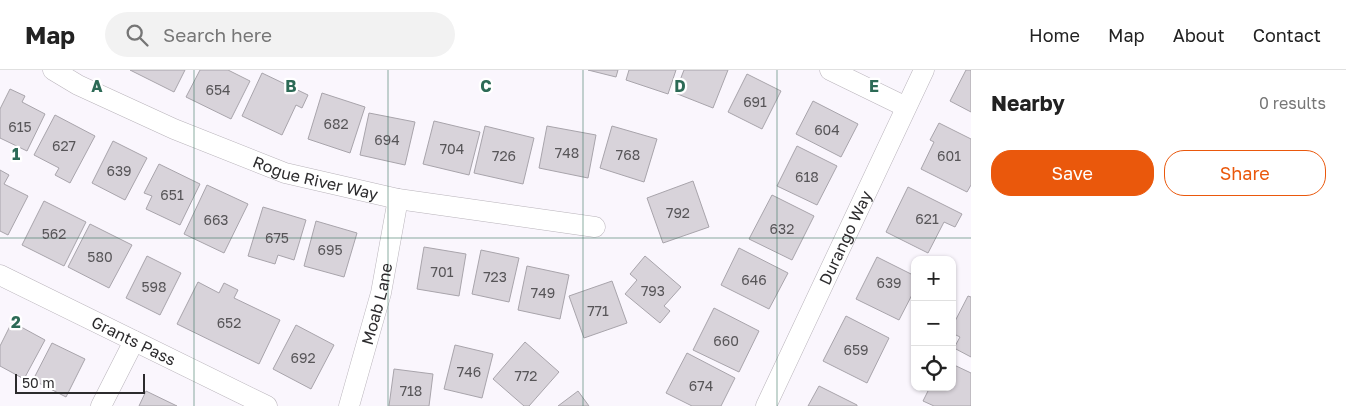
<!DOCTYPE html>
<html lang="en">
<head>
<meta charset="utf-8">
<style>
	body { margin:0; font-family:"Golos Text",sans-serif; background:#f2f2f2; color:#222 }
	.controls { position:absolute; right:15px; bottom:15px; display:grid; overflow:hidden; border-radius:10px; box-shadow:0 1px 4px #0004 }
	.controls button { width:45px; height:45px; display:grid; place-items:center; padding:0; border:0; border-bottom:1px solid #e0e0e0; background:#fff; color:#222; font:25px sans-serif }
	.scale { position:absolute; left:15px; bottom:12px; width:130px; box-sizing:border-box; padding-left:5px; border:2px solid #2c2b2d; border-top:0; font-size:14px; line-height:18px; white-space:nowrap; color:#2c2b2d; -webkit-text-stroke:4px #fff; paint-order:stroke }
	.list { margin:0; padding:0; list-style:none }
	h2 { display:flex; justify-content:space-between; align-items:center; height:65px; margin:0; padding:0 20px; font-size:21px }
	h2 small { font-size:16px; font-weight:400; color:#767676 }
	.actions { display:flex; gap:10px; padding:15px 20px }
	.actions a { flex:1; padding:11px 0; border:1px solid #ea580c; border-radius:20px; text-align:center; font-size:18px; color:#ea580c }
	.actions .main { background:#ea580c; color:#fff }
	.icon { flex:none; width:28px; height:28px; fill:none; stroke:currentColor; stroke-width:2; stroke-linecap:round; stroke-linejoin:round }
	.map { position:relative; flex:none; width:971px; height:336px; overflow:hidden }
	header { display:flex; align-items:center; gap:30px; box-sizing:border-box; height:70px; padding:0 25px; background:#fff; border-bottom:1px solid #e0e0e0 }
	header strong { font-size:24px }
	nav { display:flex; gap:28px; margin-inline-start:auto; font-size:18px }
	.search { width:350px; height:45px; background:#f2f2f2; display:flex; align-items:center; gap:12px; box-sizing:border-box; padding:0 18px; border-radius:28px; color:#767676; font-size:19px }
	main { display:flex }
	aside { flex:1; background:#fff }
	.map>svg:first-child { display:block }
</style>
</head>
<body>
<header>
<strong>Map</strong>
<div class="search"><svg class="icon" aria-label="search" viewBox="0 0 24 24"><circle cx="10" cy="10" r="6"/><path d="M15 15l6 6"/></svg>Search here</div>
<nav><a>Home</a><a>Map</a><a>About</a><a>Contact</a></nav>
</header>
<main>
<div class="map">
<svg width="971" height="336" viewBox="0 0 971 336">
	<rect width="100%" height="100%" fill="#faf6fd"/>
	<path fill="#d8d3da" stroke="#a8a4ab" d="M130 0H185L174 22Z
		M200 0H228L250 11 231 49 186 27Z
		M588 0H618L616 7Z
		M629 0H676L668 24 626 10Z
		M684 0H728L713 38 675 23Z
		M966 0H971V42L950 31Z
		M262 3 308 25 302 38 296 35 282 65 242 46Z
		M747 4 781 21 762 59 728 42Z
		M10 19 25 26 22 32 45 44 27 81 0 68V39Z
		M322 23 365 37 350 83 308 69Z
		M813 31 858 54 841 87 796 64Z
		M369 43 415 52 405 95 360 85Z
		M55 45 95 66 70 113 55 105 59 98 34 85Z
		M434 51 480 62 469 105 423 94Z
		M939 53 971 69V115L967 122 921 99 934 72 930 70Z
		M485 56 534 68 523 114 474 103Z
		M547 56 596 65 588 108 539 98Z
		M612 56 657 69 644 112 600 98Z
		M113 71 147 88 125 130 92 113Z
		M797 76 837 96 817 135 777 116Z
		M159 94 200 114 180 155 146 139 152 126 144 123Z
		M0 100 9 105 4 114 28 126 8 165 0 161Z
		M693 111 709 157 663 173 647 128Z
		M207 115 248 134 224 183 184 164Z
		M908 117 962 144 955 157 944 152 928 183 886 162Z
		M772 125 814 146 792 190 749 169Z
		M44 131 86 152 64 196 22 175Z
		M263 137 306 150 294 190 278 185 275 194 248 186Z
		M316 151 357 163 344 207 304 196Z
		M90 154 132 175 109 218 68 197Z
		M424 177 466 184 459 226 417 219Z
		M739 178 788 203 769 239 721 215Z
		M481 180 519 188 509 232 472 224Z
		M147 186 181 203 160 245 126 228Z
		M645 186 681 217 664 236 670 241 660 253 625 224 637 210 630 204Z
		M877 187 915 206V219L899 250 856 229Z
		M527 196 569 205 560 249 518 240Z
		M612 211 627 253 584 268 569 226Z
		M198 212 219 223 224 213 238 220 234 228 280 250 259 294 177 254Z
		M968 226 971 227V287L954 278 960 267 952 263V257Z
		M714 238 759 261 739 302 693 280Z
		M846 246 889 268 867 313 823 291Z
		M12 252 45 270 24 309 0 296V276Z
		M296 255 334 275 311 319 273 299Z
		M525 272 559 302 529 336H524L493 309Z
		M52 273 85 289 66 327 33 310Z
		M455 275 493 284 482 328 444 319Z
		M687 283 735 308 721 336H692L666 323Z
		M952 294 971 303V336H934L923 331 930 317H952Z
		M394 299 433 304 429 336H389Z
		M819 316 857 335V336H808Z
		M146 321 177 336H139Z
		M578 321 589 336H558Z"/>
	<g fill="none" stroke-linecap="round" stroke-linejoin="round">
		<g stroke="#b8b3ba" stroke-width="21">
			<g id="minor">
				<path id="s1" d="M53 0 78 15 174 59 285 103 398 129 595 157"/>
				<path d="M830 0 906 37"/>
				<path id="s2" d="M0 205 267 336"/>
				<path d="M101 336 134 271"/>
				<path id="s3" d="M349 336 381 223 398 129"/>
				<path id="s4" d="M766 336 924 0"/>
			</g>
		</g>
		<use href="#minor" stroke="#fff" stroke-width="20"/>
	</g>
	<path fill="none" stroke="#2c6a56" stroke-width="1" stroke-opacity="0.55" d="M194 0V336M388 0V336M583 0V336M777 0V336M0 168H971"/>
	<g text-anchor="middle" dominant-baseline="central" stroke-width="4.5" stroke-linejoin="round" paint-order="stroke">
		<g font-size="14" fill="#575558">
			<text x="218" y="19">654</text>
			<text x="755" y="31">691</text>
			<text x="336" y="53">682</text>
			<text x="20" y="56">615</text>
			<text x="827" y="59">604</text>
			<text x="387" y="69">694</text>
			<text x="64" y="75">627</text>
			<text x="452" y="78">704</text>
			<text x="567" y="82">748</text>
			<text x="628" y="84">768</text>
			<text x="504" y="85">726</text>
			<text x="949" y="85">601</text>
			<text x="119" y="100">639</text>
			<text x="807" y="106">618</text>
			<text x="172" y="124">651</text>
			<text x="678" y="142">792</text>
			<text x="927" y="148">621</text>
			<text x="216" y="149">663</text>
			<text x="782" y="158">632</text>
			<text x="54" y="163">562</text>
			<text x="277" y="167">675</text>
			<text x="330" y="179">695</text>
			<text x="100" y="186">580</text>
			<text x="442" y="201">701</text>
			<text x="495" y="206">723</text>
			<text x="754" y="209">646</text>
			<text x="889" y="212">639</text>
			<text x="154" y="216">598</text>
			<text x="653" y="220">793</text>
			<text x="543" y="222">749</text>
			<text x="598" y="240">771</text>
			<text x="229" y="252">652</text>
			<text x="726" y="270">660</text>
			<text x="856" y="279">659</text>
			<text x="303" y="287">692</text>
			<text x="469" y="301">746</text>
			<text x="526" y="305">772</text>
			<text x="701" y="315">674</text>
			<text x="411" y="320">718</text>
		</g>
		<g font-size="16" fill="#2c2b2d" stroke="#fff">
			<text stroke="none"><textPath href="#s1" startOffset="285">Rogue River Way</textPath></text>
			<text stroke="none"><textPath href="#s4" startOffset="186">Durango Way</textPath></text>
			<text stroke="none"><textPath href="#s3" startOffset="106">Moab Lane</textPath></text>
			<text stroke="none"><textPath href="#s2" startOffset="149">Grants Pass</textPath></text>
		</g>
	</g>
	<g font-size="16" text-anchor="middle" font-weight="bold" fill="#2c6a56" stroke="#fff" stroke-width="4.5" stroke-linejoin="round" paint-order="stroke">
		<text x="97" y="22">A</text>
		<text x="291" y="22">B</text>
		<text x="486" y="22">C</text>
		<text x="680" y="22">D</text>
		<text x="874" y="22">E</text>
		<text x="16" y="90">1</text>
		<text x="16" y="258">2</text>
	</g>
</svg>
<div class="controls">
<button>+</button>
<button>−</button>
<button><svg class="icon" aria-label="locate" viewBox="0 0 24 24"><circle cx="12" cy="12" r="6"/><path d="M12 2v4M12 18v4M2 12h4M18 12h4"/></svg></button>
</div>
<div class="scale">50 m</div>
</div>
<aside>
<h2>Nearby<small>0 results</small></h2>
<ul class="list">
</ul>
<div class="actions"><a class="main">Save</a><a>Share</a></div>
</aside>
</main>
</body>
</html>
